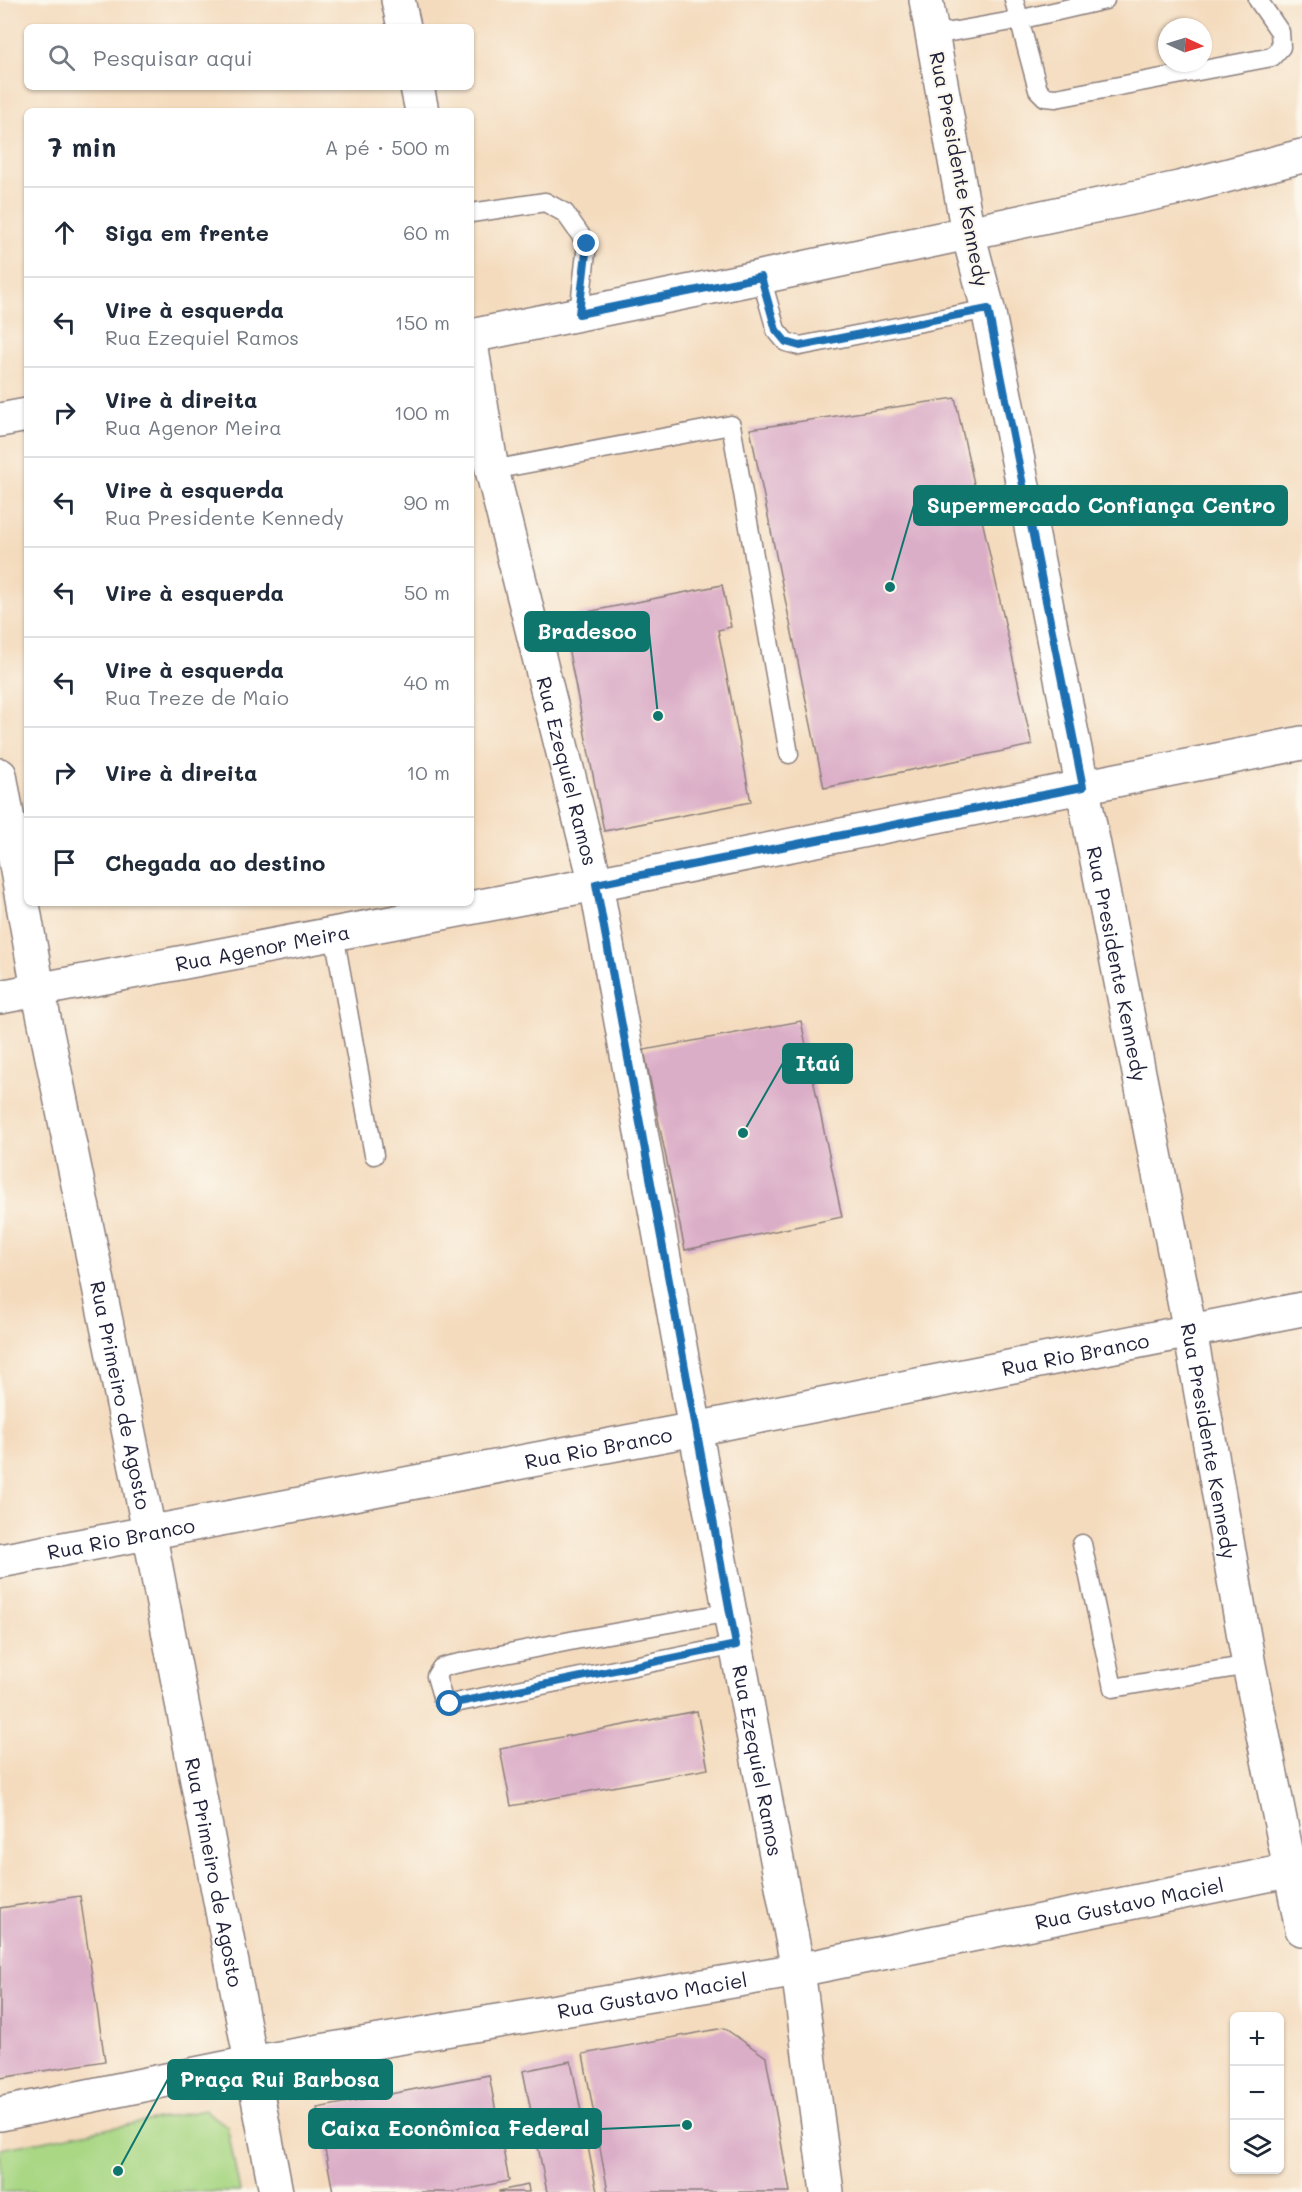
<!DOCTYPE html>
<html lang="pt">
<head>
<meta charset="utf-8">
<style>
	body { margin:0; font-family:Mali,sans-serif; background:#f6f6f7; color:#1f2937 }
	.controls { position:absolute; right:18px; bottom:18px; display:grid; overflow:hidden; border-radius:9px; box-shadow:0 2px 4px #0004 }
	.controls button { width:54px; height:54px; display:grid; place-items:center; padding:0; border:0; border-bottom:2px solid #e0e1e3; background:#fff; color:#1f2937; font:30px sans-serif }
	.compass { position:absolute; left:1158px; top:18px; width:54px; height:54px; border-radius:50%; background:#fff; box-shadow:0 2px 4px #0004; rotate:94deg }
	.stop { position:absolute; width:18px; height:18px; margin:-14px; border:4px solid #1f6fb2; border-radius:50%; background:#fff }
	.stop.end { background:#1f6fb2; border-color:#fff; box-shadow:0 2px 6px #0008 }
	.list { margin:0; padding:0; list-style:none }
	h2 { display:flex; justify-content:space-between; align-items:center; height:78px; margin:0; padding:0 24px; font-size:26px }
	h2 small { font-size:20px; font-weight:400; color:#747a83 }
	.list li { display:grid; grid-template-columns:39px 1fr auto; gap:18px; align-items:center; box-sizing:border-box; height:90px; padding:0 24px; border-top:2px solid #e0e1e3 }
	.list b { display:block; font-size:22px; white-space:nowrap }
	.list p { margin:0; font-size:20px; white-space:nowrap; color:#747a83 }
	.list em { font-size:20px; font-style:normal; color:#747a83 }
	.icon { flex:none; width:33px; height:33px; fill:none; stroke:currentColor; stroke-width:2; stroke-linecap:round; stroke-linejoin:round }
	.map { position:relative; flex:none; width:1302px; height:2192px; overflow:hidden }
	.search { position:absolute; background:#fff; box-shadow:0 2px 4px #0004; left:24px; top:24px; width:450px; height:66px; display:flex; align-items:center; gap:15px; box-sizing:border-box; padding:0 21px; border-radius:9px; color:#747a83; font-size:22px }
	.panel { position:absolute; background:#fff; box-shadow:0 2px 4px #0004; left:24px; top:108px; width:450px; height:798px; border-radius:9px }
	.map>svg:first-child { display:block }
</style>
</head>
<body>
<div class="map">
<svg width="1302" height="2192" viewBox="0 0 1302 2192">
	<rect width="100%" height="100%" fill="#fbf7ec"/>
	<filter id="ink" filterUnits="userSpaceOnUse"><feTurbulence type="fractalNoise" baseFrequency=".0167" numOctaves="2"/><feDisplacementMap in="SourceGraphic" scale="12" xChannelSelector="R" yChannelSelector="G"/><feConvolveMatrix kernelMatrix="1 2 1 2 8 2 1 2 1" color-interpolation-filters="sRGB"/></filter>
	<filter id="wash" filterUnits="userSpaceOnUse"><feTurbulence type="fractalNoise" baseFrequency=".008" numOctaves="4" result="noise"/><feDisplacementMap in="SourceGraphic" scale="24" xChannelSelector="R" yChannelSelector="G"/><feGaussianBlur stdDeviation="1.35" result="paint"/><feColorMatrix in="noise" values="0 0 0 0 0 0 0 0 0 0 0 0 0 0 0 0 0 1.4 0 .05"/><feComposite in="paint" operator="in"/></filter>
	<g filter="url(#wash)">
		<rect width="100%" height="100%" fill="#f4dbbe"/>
		<path fill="#a9d784" stroke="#667c60" stroke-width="1.5" d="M205 2110 227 2126 240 2192H0V2149Z"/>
		<g id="blocks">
			<path fill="#dbaec8" d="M955 398 1032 745 824 788 750 429Z
				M722 585 731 627 718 630 751 802 604 831 562 617Z
				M801 1021 842 1217 685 1250 644 1050Z
				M697 1711 708 1769 511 1806 500 1749Z
				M80 1896 105 2061 0 2078V1908Z
				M724 2028 766 2057 790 2192H608L583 2054Z
				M571 2061 597 2192H547L523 2071Z
				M489 2075 509 2181 453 2192H333L317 2108Z
				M528 2185 529 2192H499V2191Z"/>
		</g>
	</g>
	<g filter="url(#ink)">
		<use href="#blocks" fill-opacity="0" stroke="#8b7e7c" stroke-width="1.5"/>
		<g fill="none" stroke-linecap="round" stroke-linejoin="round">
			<g stroke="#8b7e7c" stroke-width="21">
				<path id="service" d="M1014 0 1038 90 1045 97 1056 98 1272 57 1281 47 1280 32 1258 0
					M934 35 1018 20 1105 0
					M471 213 545 202 565 213 587 244 579 314
					M761 277 776 330 786 342 800 346 988 309
					M492 470 731 425 789 754
					M334 934 374 1155
					M1082 1544 1113 1688 1249 1665
					M730 1612 575 1640 450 1665 441 1668 436 1676 443 1700 450 1704 736 1645"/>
			</g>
			<g stroke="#8b7e7c" stroke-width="36">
				<g id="minor">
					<path d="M398 0 404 27"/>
					<path d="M417 87 422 111"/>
					<path id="s1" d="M968 233 988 309 1190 1331 1249 1665 1302 1929"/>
					<path id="s2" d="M471 344 492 470 596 884 695 1429 798 1970 827 2192"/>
					<path id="s3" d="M0 775 38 989 149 1531 276 2192"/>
					<path id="s4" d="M0 997 596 884 1302 743"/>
				</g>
			</g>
			<g stroke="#8b7e7c" stroke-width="36">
				<g id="tertiary">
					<path d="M926 0 968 233"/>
					<path d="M471 336 761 277 1179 188 1302 156"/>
					<path d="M0 420 27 415"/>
					<path id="s5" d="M0 1561 695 1429 1302 1309"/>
					<path id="s6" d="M0 2114 250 2063 798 1970 1302 1868"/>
				</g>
			</g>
			<use href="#service" stroke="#fff" stroke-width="18"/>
			<use href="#minor" stroke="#fff" stroke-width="33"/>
			<use href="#tertiary" stroke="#fff" stroke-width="33"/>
		</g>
	</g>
	<g fill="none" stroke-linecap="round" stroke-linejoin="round" filter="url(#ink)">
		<path stroke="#1f6fb2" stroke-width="8" d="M450 1704 736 1645 596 884 1083 787 988 309 800 346 786 342 776 330 761 277 579 314 587 244"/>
	</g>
	<g text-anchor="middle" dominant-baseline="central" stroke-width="4.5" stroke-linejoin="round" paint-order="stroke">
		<g font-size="20" fill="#22223b" stroke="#fbf7ec">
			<text transform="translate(960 169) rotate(79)">Rua Presidente Kennedy</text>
			<text stroke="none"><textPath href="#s2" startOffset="438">Rua Ezequiel Ramos</textPath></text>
			<text stroke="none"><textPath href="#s4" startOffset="267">Rua Agenor Meira</textPath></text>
			<text stroke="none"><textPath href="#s1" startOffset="746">Rua Presidente Kennedy</textPath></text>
			<text stroke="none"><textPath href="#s5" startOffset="1095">Rua Rio Branco</textPath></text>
			<text stroke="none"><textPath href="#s3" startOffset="632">Rua Primeiro de Agosto</textPath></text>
			<text stroke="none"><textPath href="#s1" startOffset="1232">Rua Presidente Kennedy</textPath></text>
			<text stroke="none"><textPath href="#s5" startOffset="609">Rua Rio Branco</textPath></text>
			<text stroke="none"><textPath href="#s5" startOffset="123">Rua Rio Branco</textPath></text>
			<text stroke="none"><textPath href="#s2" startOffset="1446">Rua Ezequiel Ramos</textPath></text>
			<text stroke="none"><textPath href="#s3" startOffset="1118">Rua Primeiro de Agosto</textPath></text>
			<text stroke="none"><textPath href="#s6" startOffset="1149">Rua Gustavo Maciel</textPath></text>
			<text stroke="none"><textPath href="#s6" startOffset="663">Rua Gustavo Maciel</textPath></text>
		</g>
	</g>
	<path fill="none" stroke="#0f766e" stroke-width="2" d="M890 587L914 505M658 716L649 632M743 1133L783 1063M118 2171L168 2079M687 2125L601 2129"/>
	<g fill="#0f766e" stroke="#fbf7ec" stroke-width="2">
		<circle cx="890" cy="587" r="6"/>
		<circle cx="658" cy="716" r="6"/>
		<circle cx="743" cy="1133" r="6"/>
		<circle cx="118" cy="2171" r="6"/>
		<circle cx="687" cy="2125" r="6"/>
	</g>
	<g fill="#0f766e" stroke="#0f766e" stroke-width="2">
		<rect x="914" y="486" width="373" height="39" rx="6"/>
		<rect x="525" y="612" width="124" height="39" rx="6"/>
		<rect x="783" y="1044" width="69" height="39" rx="6"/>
		<rect x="168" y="2060" width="224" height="39" rx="6"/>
		<rect x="309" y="2109" width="292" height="39" rx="6"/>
	</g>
	<g font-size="21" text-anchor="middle" font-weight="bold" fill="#fff">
		<text x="1101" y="513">Supermercado Confiança Centro</text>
		<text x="587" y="639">Bradesco</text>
		<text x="818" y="1071">Itaú</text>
		<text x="280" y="2087">Praça Rui Barbosa</text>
		<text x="455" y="2136">Caixa Econômica Federal</text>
	</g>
</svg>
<div class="controls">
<button>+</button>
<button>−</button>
<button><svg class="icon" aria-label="layers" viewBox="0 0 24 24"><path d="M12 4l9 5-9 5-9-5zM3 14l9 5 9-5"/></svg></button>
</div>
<svg class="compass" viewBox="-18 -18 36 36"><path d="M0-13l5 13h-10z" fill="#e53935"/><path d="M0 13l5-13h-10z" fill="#747a83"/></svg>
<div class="stop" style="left:450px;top:1704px"></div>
<div class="stop end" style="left:587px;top:244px"></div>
<div class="search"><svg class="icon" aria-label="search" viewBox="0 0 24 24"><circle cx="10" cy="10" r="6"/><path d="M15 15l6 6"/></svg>Pesquisar aqui</div>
<section class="panel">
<h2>7 min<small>A pé · 500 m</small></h2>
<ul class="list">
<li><svg class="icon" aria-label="ahead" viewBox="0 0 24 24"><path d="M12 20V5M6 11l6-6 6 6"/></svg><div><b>Siga em frente</b></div><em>60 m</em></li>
<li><svg class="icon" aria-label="left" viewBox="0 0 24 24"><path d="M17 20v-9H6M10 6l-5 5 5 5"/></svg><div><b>Vire à esquerda</b><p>Rua Ezequiel Ramos</p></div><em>150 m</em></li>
<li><svg class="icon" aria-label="right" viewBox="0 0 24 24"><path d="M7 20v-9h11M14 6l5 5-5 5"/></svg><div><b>Vire à direita</b><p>Rua Agenor Meira</p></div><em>100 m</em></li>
<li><svg class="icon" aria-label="left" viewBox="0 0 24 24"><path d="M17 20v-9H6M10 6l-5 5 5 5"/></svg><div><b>Vire à esquerda</b><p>Rua Presidente Kennedy</p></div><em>90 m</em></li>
<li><svg class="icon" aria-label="left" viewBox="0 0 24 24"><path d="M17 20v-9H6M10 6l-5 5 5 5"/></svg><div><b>Vire à esquerda</b></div><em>50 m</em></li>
<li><svg class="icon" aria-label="left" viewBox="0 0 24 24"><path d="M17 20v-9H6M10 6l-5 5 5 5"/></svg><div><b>Vire à esquerda</b><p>Rua Treze de Maio</p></div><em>40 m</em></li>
<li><svg class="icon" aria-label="right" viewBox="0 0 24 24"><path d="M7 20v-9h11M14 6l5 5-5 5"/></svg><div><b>Vire à direita</b></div><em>10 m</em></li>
<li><svg class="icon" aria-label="arrive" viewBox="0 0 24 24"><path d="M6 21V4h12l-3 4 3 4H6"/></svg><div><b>Chegada ao destino</b></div></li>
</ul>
</section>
</div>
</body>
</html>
